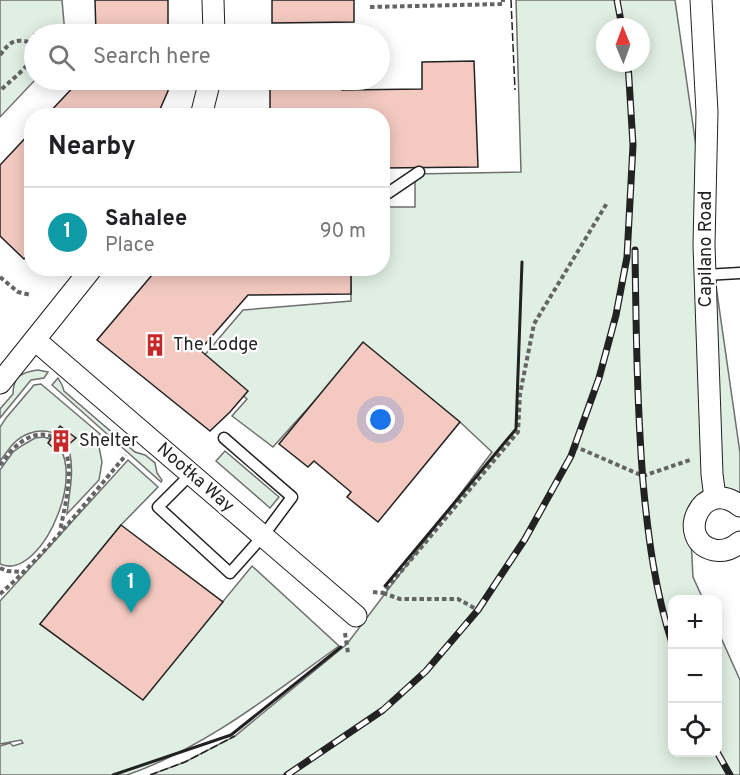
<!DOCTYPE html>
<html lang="en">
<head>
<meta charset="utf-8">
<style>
	body { margin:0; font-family:Overpass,sans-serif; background:#f2f2f2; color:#202124 }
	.controls { position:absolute; right:18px; bottom:18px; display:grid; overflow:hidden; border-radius:12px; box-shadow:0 3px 15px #0003 }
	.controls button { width:54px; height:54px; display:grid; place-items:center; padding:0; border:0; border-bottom:2px solid #e0e0e0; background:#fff; color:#202124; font:30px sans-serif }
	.compass { position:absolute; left:596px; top:18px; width:54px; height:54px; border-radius:50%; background:#fff; box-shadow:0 3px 15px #0003; rotate:359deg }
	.you { position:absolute; left:381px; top:420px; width:21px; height:21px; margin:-15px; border:4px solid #fff; border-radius:50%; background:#1a73e8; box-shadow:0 0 0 9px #1a73e833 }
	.badge { display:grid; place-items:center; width:39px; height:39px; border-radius:50%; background:#c62828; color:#fff; font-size:20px; font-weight:700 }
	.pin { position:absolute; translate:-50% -50px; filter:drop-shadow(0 2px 3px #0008) }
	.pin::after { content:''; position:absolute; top:32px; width:21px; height:18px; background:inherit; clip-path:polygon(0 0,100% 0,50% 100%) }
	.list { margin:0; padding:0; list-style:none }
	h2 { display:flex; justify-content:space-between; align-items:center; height:78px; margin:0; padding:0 24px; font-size:26px }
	h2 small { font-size:20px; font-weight:400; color:#757577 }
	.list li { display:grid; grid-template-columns:39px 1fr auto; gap:18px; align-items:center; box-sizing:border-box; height:90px; padding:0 24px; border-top:2px solid #e0e0e0 }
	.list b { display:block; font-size:22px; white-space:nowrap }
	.list p { margin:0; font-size:20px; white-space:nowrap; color:#757577 }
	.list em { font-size:20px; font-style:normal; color:#757577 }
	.icon { flex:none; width:33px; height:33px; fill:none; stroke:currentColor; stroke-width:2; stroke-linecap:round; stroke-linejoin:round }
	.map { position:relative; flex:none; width:740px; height:775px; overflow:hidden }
	.search { position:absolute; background:#fff; box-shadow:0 3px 15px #0003; left:24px; top:24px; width:366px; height:66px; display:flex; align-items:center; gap:15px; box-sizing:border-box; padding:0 21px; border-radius:33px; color:#757577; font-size:22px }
	.panel { position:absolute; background:#fff; box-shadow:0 3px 15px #0003; left:24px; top:108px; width:366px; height:168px; border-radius:24px }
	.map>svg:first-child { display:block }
</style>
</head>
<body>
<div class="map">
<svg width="740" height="775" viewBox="0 0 740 775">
	<rect width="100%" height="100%" fill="#fff"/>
	<path fill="#e0efe3" stroke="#6f6f6f" stroke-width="1.5" fill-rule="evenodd" d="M0 0H62L65 34H34L35 80 0 117Z
		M516 0H675L740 453V494L690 519 693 577 703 599 672 600V752H718V631L740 680V775H150L185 762 235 736 347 644 492 452 460 422 365 345 273 447 232 416 247 399 203 357 243 310 351 301V269L382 268 383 207H415V174L521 172ZM605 27H641V63H605Z
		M38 370 48 372 44 378 31 380 0 418V409L13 394C13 376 22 372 38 370Z
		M58 378 62 385 64 391 135 452 145 455 155 463 157 473 162 480 161 482 52 385Z
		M41 384 100 434 97 437 102 462 99 480 67 514C69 494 74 474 70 454 64 426 32 425 14 443 9 448 5 455 0 461V427L6 418 34 385Z
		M44 437C97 451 44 584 0 564V470L13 452 23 445 35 438Z
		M225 451 279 497 270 508 216 461Z
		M128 460 158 487 121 525 40 624 143 699 252 566 339 646C272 694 205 748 127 775H0V746L10 743 13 746 23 743 21 740 0 744V601Z"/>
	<path fill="#f3c9c0" stroke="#222" stroke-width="1.5" d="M95 0H168V34H96Z
		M272 0H354V22L272 23Z
		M474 61 478 167 382 168V116H270V80H342V90L422 89V62Z
		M80 80H168V91L157 116H46Z
		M32 131V262L26 257 24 259 0 236V165Z
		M158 268H351V294L248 295 200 350 248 391 230 412 210 431 97 340Z
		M363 342 460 422 378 522 347 497 351 492 314 461 308 467 279 444Z
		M60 426 76 438 59 453 48 443Z
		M121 525 223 602 143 700 40 624Z"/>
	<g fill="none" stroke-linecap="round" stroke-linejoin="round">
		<g stroke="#222" stroke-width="13">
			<path id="lane" d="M382 193H388L419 172
				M705 275 740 273
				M191 474 158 507 230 573 263 536 292 497 224 438"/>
		</g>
		<g stroke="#222" stroke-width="23">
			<path id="street" d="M213 0 214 34
				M701 0 707 112 704 245 712 474 715 498
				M201 116 210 80
				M35 340 356 616
				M0 383 92 268
				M740 506C701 475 674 541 714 550 724 552 733 548 740 542"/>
		</g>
		<path stroke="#646464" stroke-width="4" stroke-dasharray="4.5 3" stroke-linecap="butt" d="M370 7 503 4V0
			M0 55C9 43 14 38 29 42 31 46 33 50 32 56 30 67 8 82 0 91
			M0 277 18 292 31 295
			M574 446 643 476 690 460
			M0 465C5 460 9 452 15 447 41 423 68 435 69 470 69 491 64 511 60 531
			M0 568 7 571 23 572
			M373 592 383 593 518 432 520 394 534 324 607 203
			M383 593 400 599H458L478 610
			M0 594C47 553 86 502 126 455
			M345 633 348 653"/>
		<use href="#lane" stroke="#fff" stroke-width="10"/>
		<use href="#street" stroke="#fff" stroke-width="21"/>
		<g stroke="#222" stroke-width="7">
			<path id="rail" d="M617 0 622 27
				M635 250C636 327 637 405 643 482 648 536 655 591 672 643
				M717 752 730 775
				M287 775 383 710 426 671 478 610 525 539 571 456 599 378 616 315 627 257 633 145 628 63"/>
		</g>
		<use href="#rail" stroke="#fff" stroke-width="4.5" stroke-dasharray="14" stroke-linecap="butt"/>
		<path stroke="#222" stroke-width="1.5" stroke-dasharray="8 3" stroke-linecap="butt" d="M511 0 515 90
			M150 775 185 762 235 736"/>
		<path stroke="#222" stroke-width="3" d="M385 586 516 429 522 262
			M113 775 231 735 341 647"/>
	</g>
	<defs>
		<g id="building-bare" transform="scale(1.8)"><path d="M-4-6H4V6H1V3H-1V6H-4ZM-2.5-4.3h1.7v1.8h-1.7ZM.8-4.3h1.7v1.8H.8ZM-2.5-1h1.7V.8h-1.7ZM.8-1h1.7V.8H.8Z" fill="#c62828" stroke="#fff" stroke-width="2.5" paint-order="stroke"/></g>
	</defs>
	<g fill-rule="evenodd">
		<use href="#building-bare" x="155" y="345"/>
		<use href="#building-bare" x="61" y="441"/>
	</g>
	<g text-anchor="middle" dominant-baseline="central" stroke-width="4.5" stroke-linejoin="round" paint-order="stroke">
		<g font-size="18" fill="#222" stroke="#fff">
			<text transform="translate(706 249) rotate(-90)">Capilano Road</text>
			<text transform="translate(195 478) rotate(41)">Nootka Way</text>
		</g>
		<g font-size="18" fill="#222" stroke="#fff" text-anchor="start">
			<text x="173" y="345">The Lodge</text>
			<text x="79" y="441">Shelter</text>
		</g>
	</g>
</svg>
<div class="controls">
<button>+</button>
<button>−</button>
<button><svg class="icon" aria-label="locate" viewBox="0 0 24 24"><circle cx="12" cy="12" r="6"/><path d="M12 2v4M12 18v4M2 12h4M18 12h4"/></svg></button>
</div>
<svg class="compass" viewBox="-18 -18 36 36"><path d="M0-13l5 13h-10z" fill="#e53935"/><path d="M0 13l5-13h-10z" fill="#757577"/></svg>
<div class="you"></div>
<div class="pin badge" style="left:131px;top:613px;background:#0f9aa8">1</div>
<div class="search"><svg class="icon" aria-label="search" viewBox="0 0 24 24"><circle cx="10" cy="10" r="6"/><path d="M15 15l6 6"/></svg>Search here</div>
<section class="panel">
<h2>Nearby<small></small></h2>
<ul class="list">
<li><span class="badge" style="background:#0f9aa8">1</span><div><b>Sahalee</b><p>Place</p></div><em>90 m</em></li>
</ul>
</section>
</div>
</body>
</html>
